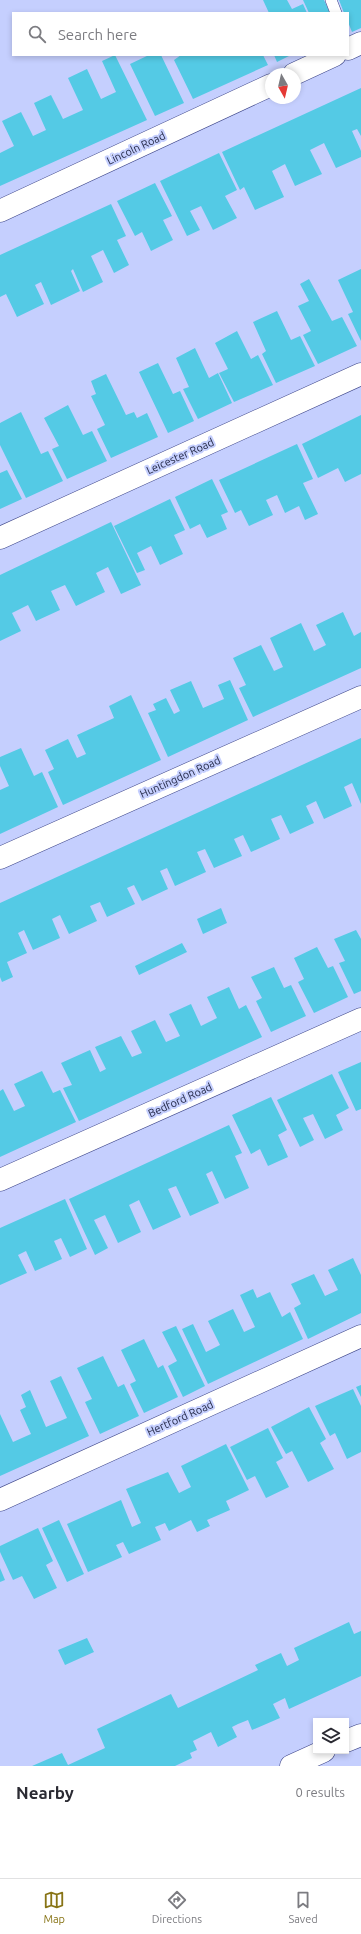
<!DOCTYPE html>
<html lang="en">
<head>
<meta charset="utf-8">
<style>
	body { margin:0; font-family:Ubuntu,sans-serif; background:#f7f7f7; color:#2b2b33 }
	.controls { position:absolute; right:12px; bottom:12px; display:grid; overflow:hidden; border-radius:0px; box-shadow:0 2px 6px #0003 }
	.controls button { width:36px; height:36px; display:grid; place-items:center; padding:0; border:0; border-bottom:1px solid #e1e1e2; background:#fff; color:#2b2b33; font:20px sans-serif }
	.compass { position:absolute; left:265px; top:68px; width:36px; height:36px; border-radius:50%; background:#fff; box-shadow:0 2px 6px #0003; rotate:172deg }
	.list { margin:0; padding:0; list-style:none }
	h2 { display:flex; justify-content:space-between; align-items:center; height:52px; margin:0; padding:0 16px; font-size:17px }
	h2 small { font-size:13px; font-weight:400; color:#7c7c81 }
	.icon { flex:none; width:22px; height:22px; fill:none; stroke:currentColor; stroke-width:2; stroke-linecap:round; stroke-linejoin:round }
	.map { position:relative; flex:none; width:361px; height:1766px; overflow:hidden }
	.search { position:absolute; background:#fff; box-shadow:0 2px 6px #0003; left:12px; right:12px; top:12px; height:44px; display:flex; align-items:center; gap:10px; box-sizing:border-box; padding:0 14px; border-radius:0px; color:#7c7c81; font-size:15px }
	.sheet { height:112px; background:#fff }
	nav { display:flex; justify-content:space-around; align-items:center; box-sizing:border-box; height:56px; border-top:1px solid #e1e1e2; background:#fff; font-size:11px; color:#7c7c81 }
	nav a { display:grid; justify-items:center; gap:2px }
	nav .on { color:#887416 }
	.map>svg:first-child { display:block }
</style>
</head>
<body>
<div class="map">
<svg width="361" height="1766" viewBox="0 0 361 1766">
	<rect width="100%" height="100%" fill="#c5cffe"/>
	<path fill="#54cae5" d="M263 0H287L292 9 303 4 307 13H269Z
		M303 0H324L330 13H309Z
		M339 0H361V28L352 32 348 22V13H344Z
		M115 55 147 120 0 186V153L14 146 2 121 21 112 33 136 46 130 34 103 51 95 63 119 83 110 68 78 87 69 101 99 116 92 102 61Z
		M149 55H161L184 103 155 116 130 64Z
		M181 55H263L268 65 193 99 174 60Z
		M274 55H291L277 62Z
		M361 88V136L357 129 352 131 361 151V157L336 168 324 143 310 150 322 174 295 186 285 164 272 171 284 197 255 210 244 187 240 190 222 152Z
		M219 153 237 190 225 196 237 218 213 230 201 206 190 211 200 230 187 236 160 181Z
		M155 183 172 216 163 220 173 240 151 251 142 232 135 236 117 201Z
		M111 204 126 236 117 240 129 265 114 273 103 250 91 256 103 282 83 292 73 269 71 271 80 291 51 305 41 282 35 285 44 304 17 317 6 294 0 297V255Z
		M361 269V341L348 314 353 312 338 280Z
		M309 279 332 321 342 317 357 346 318 364 303 335 311 331 298 306 309 301 300 284Z
		M277 311 291 340 300 336 315 366 276 383 262 354 266 351 253 322Z
		M237 331 251 359 258 355 273 385 234 402 219 373 228 369 215 343Z
		M195 348 209 378 218 373 232 403 198 419 183 389 189 387 176 358Z
		M158 363 173 394 180 391 194 421 168 433 139 372Z
		M106 374 126 415 134 412 137 418 147 413 158 437 111 458 97 429 105 425 91 396 96 394 91 381Z
		M68 405 83 435 92 431 107 461 67 479 52 449 59 446 44 418Z
		M21 412 41 454 48 451 63 481 26 498 0 445V423Z
		M361 415V474L345 482 338 468 318 478 302 444Z
		M297 444 313 479 303 483 318 514 305 520 299 506 285 513 277 495 266 500 273 515 249 526 241 510 235 513 219 480Z
		M7 470 22 499 0 509V473Z
		M212 479 228 512 221 515 227 529 207 538 200 524 190 529 175 497Z
		M170 499 185 530 174 535 183 554 160 565 151 546 137 553 145 570 137 573 114 526Z
		M111 522 141 585 121 594 108 567 96 573 105 592 76 606 65 585 51 591 60 610 36 621 28 605 12 613 21 631 0 641V575Z
		M343 612 354 636 361 632V668L253 717 239 688 246 685 233 658 261 645 274 671 283 667 270 638 301 623 314 651 326 645 316 625Z
		M230 680 248 720 168 757 148 713 156 710 153 704 166 698 174 714 180 711 170 690 191 681 203 708 224 699 218 685Z
		M131 695 161 760 63 805 48 772 54 769 45 750 68 739 77 758 86 754 77 735 114 718 109 706Z
		M361 738V804L352 783 344 787 352 806 324 819 316 801 306 806 314 823 290 834 281 815 271 819 280 839 251 852 243 835 234 839 242 856 214 868 205 849 197 852 206 872 175 886 167 868 160 871 168 889 142 901 134 885 127 888 135 904 107 917 100 902 90 906 97 921 69 934 60 915 52 919 60 938 33 950 24 930 18 933 27 953 7 962 13 977 2 982 0 977V903Z
		M21 748 34 776 42 772 58 807 0 834V790L9 786 0 766V757Z
		M221 908 227 923 203 934 197 919Z
		M356 930 361 939V991L354 994 339 963 345 961 334 939Z
		M182 943 187 952 139 975 135 966Z
		M317 947 328 968 333 966 348 997 314 1013 298 982 304 979 294 958Z
		M274 967 284 988 291 985 306 1016 271 1032 256 1001 262 998 251 977Z
		M229 987 239 1009 246 1005 262 1037 79 1121 63 1088 72 1085 61 1063 90 1050 100 1072 106 1069 95 1047 121 1036 132 1057 142 1053 131 1031 155 1020 166 1042 180 1036 169 1014 191 1004 201 1026 217 1018 207 997Z
		M361 1062V1109L356 1111 338 1072Z
		M42 1071 53 1093 60 1090 76 1122 0 1157V1091L3 1089 14 1111 25 1106 14 1084Z
		M332 1074 349 1108 336 1115 343 1130 325 1139 313 1114 303 1118 314 1140 300 1147 277 1100Z
		M271 1097 287 1130 278 1135 288 1157 268 1166 260 1149 251 1154 232 1115Z
		M229 1125 242 1153 235 1156 249 1188 225 1199 212 1171 206 1174 219 1203 190 1216 176 1186 168 1189 181 1217 153 1230 139 1200 129 1205 141 1232 118 1243 105 1215 94 1220 108 1248 95 1255 69 1199Z
		M65 1199 87 1249 70 1257 61 1238 54 1241 62 1259 35 1271 26 1251 18 1255 27 1273 0 1285V1228Z
		M353 1258 361 1275V1313L308 1339 294 1308 301 1304 291 1284 314 1274 325 1296 338 1290 328 1270Z
		M253 1289 257 1298 270 1292 282 1317 290 1312 303 1339 208 1384 182 1329 193 1324 206 1352 220 1345 208 1321 233 1309 244 1332 255 1327 240 1295Z
		M176 1326 205 1386 183 1397 168 1366 177 1361 162 1332Z
		M144 1339 158 1368 163 1365 178 1397 144 1413 130 1384 136 1381 121 1350Z
		M103 1356 118 1387 124 1384 139 1416 100 1434 85 1402 92 1399 77 1368Z
		M61 1376 89 1436 0 1476V1414L13 1442 31 1434 20 1410 26 1407 21 1395 30 1390 46 1427 67 1418 50 1381Z
		M361 1385V1397L356 1387Z
		M353 1389 361 1406V1452L347 1459 335 1433 330 1436 315 1406Z
		M309 1407 326 1439 320 1443 334 1469 308 1482 292 1451 286 1454 271 1427Z
		M268 1428 283 1458 276 1462 289 1487 266 1498 255 1476 247 1480 230 1447Z
		M226 1444 249 1490 226 1501 230 1510 207 1520 210 1526 197 1532 191 1520 169 1531 165 1523 155 1527 161 1540 129 1554 123 1542 116 1545 122 1557 88 1572 67 1524 121 1500 132 1527 141 1523 126 1489 168 1472 179 1493 191 1487 181 1466Z
		M59 1520 84 1574 67 1582 42 1528Z
		M38 1528 53 1561 46 1565 57 1588 34 1599 22 1576 13 1580 0 1552V1546Z
		M0 1568 5 1580 0 1582Z
		M349 1622 354 1634 361 1631V1676L289 1709 285 1698 273 1704 280 1718 252 1730 248 1720 238 1724 232 1727 237 1737 218 1747 211 1732 193 1741 197 1750 190 1753 192 1758 175 1766H32L62 1753 68 1765 105 1748 97 1729 171 1694 178 1708 258 1670 255 1665 281 1653 287 1666 299 1660 294 1648Z
		M87 1638 94 1652 65 1665 58 1650Z"/>
	<g fill="none" stroke-linecap="round" stroke-linejoin="round">
		<g stroke="#3e4689" stroke-width="12">
			<path id="service" d="M331 0 336 13"/>
		</g>
		<g stroke="#3e4689" stroke-width="23">
			<path id="minor" d="M348 49 361 43
				M294 74 335 55
				M0 211 271 85
				M0 538 361 374
				M0 858 361 697
				M0 1180 361 1019
				M0 1500 361 1336"/>
		</g>
		<g stroke="#3e4689" stroke-width="23">
			<path id="tertiary" d="M346 1741 361 1735
				M291 1766 324 1751"/>
		</g>
		<use href="#service" stroke="#fff" stroke-width="11"/>
		<use href="#minor" stroke="#fff" stroke-width="22"/>
		<use href="#tertiary" stroke="#fff" stroke-width="22"/>
	</g>
	<g text-anchor="middle" dominant-baseline="central" stroke-width="4" stroke-linejoin="round" paint-order="stroke">
		<g font-size="11" fill="#262b49" stroke="#c5cffe">
			<text transform="translate(136 148) rotate(-25)">Lincoln Road</text>
			<text transform="translate(180 456) rotate(-24)">Leicester Road</text>
			<text transform="translate(180 777) rotate(-24)">Huntingdon Road</text>
			<text transform="translate(180 1100) rotate(-24)">Bedford Road</text>
			<text transform="translate(180 1418) rotate(-24)">Hertford Road</text>
		</g>
	</g>
</svg>
<div class="controls">
<button><svg class="icon" aria-label="layers" viewBox="0 0 24 24"><path d="M12 4l9 5-9 5-9-5zM3 14l9 5 9-5"/></svg></button>
</div>
<svg class="compass" viewBox="-18 -18 36 36"><path d="M0-13l5 13h-10z" fill="#e53935"/><path d="M0 13l5-13h-10z" fill="#7c7c81"/></svg>
<div class="search"><svg class="icon" aria-label="search" viewBox="0 0 24 24"><circle cx="10" cy="10" r="6"/><path d="M15 15l6 6"/></svg>Search here</div>
</div>
<section class="sheet">
<h2>Nearby<small>0 results</small></h2>
<ul class="list">
</ul>
</section>
<nav>
<a class="on"><svg class="icon" aria-label="map" viewBox="0 0 24 24"><path d="M3 6l6-2 6 2 6-2v14l-6 2-6-2-6 2zM9 4v14M15 6v14"/></svg>Map</a>
<a><svg class="icon" aria-label="directions" viewBox="0 0 24 24"><path d="M12 3l9 9-9 9-9-9zM9 14v-3h6M13 9l2 2-2 2"/></svg>Directions</a>
<a><svg class="icon" aria-label="saved" viewBox="0 0 24 24"><path d="M7 4h10v16l-5-4-5 4z"/></svg>Saved</a>
</nav>
</body>
</html>
